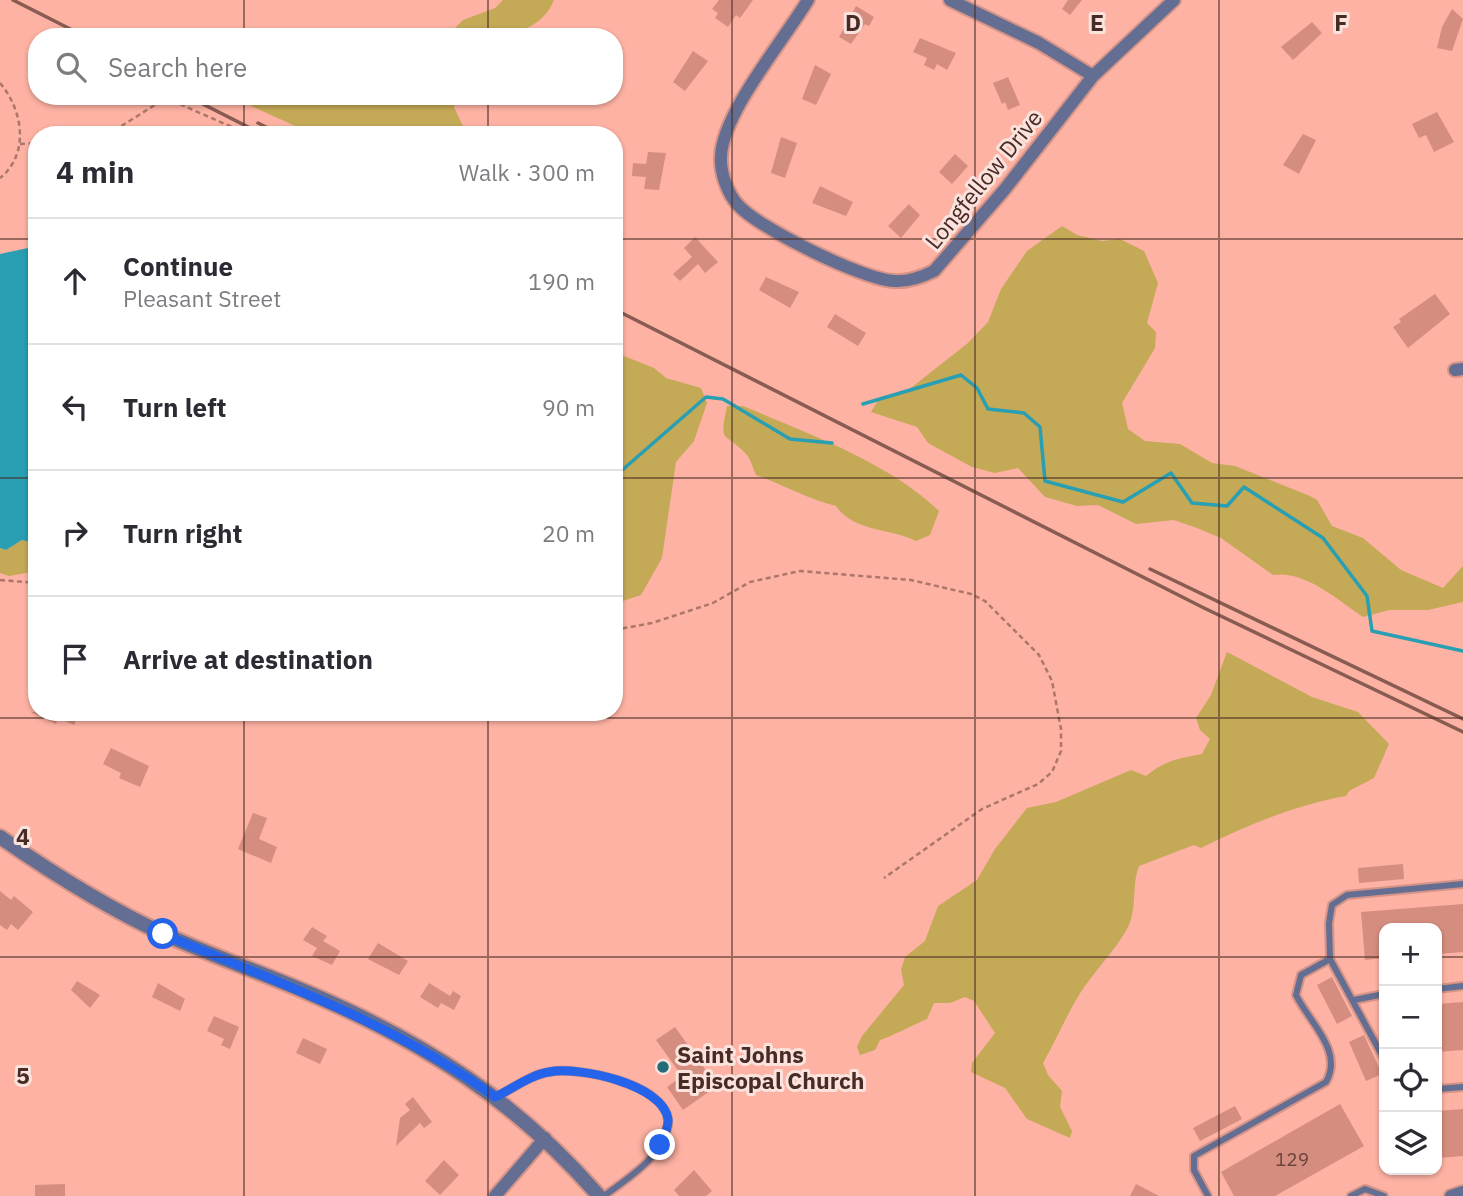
<!DOCTYPE html>
<html lang="en">
<head>
<meta charset="utf-8">
<style>
	body { margin:0; font-family:"IBM Plex Sans",sans-serif; background:#f7f7f7; color:#2b2b33 }
	.controls { position:absolute; right:21px; bottom:21px; display:grid; overflow:hidden; border-radius:14px; box-shadow:0 2px 5px #0004 }
	.controls button { width:63px; height:63px; display:grid; place-items:center; padding:0; border:0; border-bottom:2px solid #e1e1e2; background:#fff; color:#2b2b33; font:35px sans-serif }
	.stop { position:absolute; width:21px; height:21px; margin:-16px; border:5px solid #2563eb; border-radius:50%; background:#fff }
	.stop.end { background:#2563eb; border-color:#fff; box-shadow:0 2px 7px #0008 }
	.list { margin:0; padding:0; list-style:none }
	h2 { display:flex; justify-content:space-between; align-items:center; height:91px; margin:0; padding:0 28px; font-size:30px }
	h2 small { font-size:23px; font-weight:400; color:#7c7c81 }
	.list li { display:grid; grid-template-columns:46px 1fr auto; gap:21px; align-items:center; box-sizing:border-box; height:126px; padding:0 28px; border-top:2px solid #e1e1e2 }
	.list b { display:block; font-size:26px; white-space:nowrap }
	.list p { margin:0; font-size:23px; white-space:nowrap; color:#7c7c81 }
	.list em { font-size:23px; font-style:normal; color:#7c7c81 }
	.icon { flex:none; width:38px; height:38px; fill:none; stroke:currentColor; stroke-width:2; stroke-linecap:round; stroke-linejoin:round }
	.map { position:relative; flex:none; width:1463px; height:1196px; overflow:hidden }
	.search { position:absolute; background:#fff; box-shadow:0 2px 5px #0004; left:28px; top:28px; width:595px; height:77px; display:flex; align-items:center; gap:18px; box-sizing:border-box; padding:0 24px; border-radius:28px; color:#7c7c81; font-size:26px }
	.panel { position:absolute; background:#fff; box-shadow:0 2px 5px #0004; left:28px; top:126px; width:595px; height:595px; border-radius:28px }
	.map>svg:first-child { display:block }
</style>
</head>
<body>
<div class="map">
<svg width="1463" height="1196" viewBox="0 0 1463 1196">
	<rect width="100%" height="100%" fill="#fdb2a3"/>
	<path fill="#c4a957" d="M503 0H554C537 42 482 37 446 37L463 20 495 8Z
		M246 96H458L454 107 467 135H315L249 105Z
		M1062 226 1077 235 1102 241 1120 239 1144 251 1158 283 1147 323 1156 332 1155 348 1122 403 1128 429 1145 441 1180 444 1212 463 1235 466 1310 496 1317 500 1332 526 1363 538 1401 570 1443 588 1463 566V602L1428 610H1389L1363 617C1338 600 1305 570 1273 575L1221 538 1197 528 1174 520 1136 524 1098 505 1077 506 1045 497 1018 468 995 473 972 467 928 443 917 427 871 412 880 397 907 391 968 343 988 322 1001 289 1027 251Z
		M614 352 654 368 666 378 701 388 707 403 694 441 676 462 662 558 641 595 614 604Z
		M727 406H743C807 433 890 463 939 511L930 535 916 541C890 528 854 532 836 506 808 499 784 485 756 475 753 469 751 459 746 454 724 430 719 446 727 406Z
		M22 540 37 544V571L9 576 0 573V548L6 550Z
		M1227 652 1312 697 1358 712 1389 744 1374 778 1349 791 1346 796C1296 805 1247 825 1201 848L1194 845 1139 866C1131 887 1138 908 1127 929 1113 954 1090 975 1076 1000 1064 1021 1055 1042 1043 1063L1048 1075 1062 1091 1060 1107 1072 1131 1070 1138 1027 1119 1005 1088 971 1072 972 1063 995 1033 974 1001 965 997 950 1003H934L927 1019C910 1026 897 1034 880 1040L875 1050 860 1055 857 1047 862 1036 904 985 901 970 905 957 925 941 938 906 977 880 995 849 1027 808 1056 802 1131 770 1146 776C1163 761 1180 758 1202 754L1210 739 1200 730 1196 718 1211 695Z"/>
	<path fill="#299fb3" d="M37 246V544L22 540 6 550 0 548V254Z"/>
	<g fill="none" stroke-linecap="round" stroke-linejoin="round">
		<path stroke="#299fb3" stroke-width="3.5" d="M863 404 961 375 977 388 988 409 1024 413 1040 427 1045 481 1123 502 1171 473 1192 503 1227 506 1244 487 1323 538 1367 596 1372 631 1463 651
			M614 472H620L706 397 723 399 790 439 832 443"/>
	</g>
	<path fill="#d58d7f" d="M719 0H753L740 18 736 15 728 27 715 18 718 13 712 9Z
		M1068 0H1082L1070 15 1062 9Z
		M856 6 874 17 869 26 865 24 851 44 839 37Z
		M1452 9 1463 19 1452 51 1437 48 1442 27Z
		M1312 22 1322 33 1293 60 1281 47Z
		M920 38 956 53 947 70 937 64 934 70 924 65 927 58 913 52Z
		M693 51 708 61 685 91 673 82Z
		M815 65 831 74 816 105 802 99Z
		M1008 77 1020 105 1008 110 1005 102 1002 104 993 83Z
		M1437 112 1454 142 1434 152 1426 135 1419 138 1412 124Z
		M1303 134 1316 140 1299 174 1283 165Z
		M781 137 797 143 785 178 771 173Z
		M648 152 666 153 659 190 644 189 646 177 632 176 633 163 646 164Z
		M955 154 968 166 952 184 939 172Z
		M820 186 853 202 846 216 812 203Z
		M909 204 920 215 901 238 888 226Z
		M695 237 718 262 705 273 698 264 680 281 673 274 692 257 684 248Z
		M766 277 799 292 790 308 759 290Z
		M1435 294 1450 314 1408 348 1393 327 1401 322 1399 319Z
		M835 314 866 333 858 346 827 327Z
		M31 712H80L74 725 58 718 56 724Z
		M111 748 149 766 140 787 119 778 121 773 103 764Z
		M253 813 267 818 259 839 277 847 271 863 238 849Z
		M1403 864 1404 879 1359 883 1358 868Z
		M0 891 11 900 14 896 33 912 18 930 11 924 7 930 0 925Z
		M1463 904V952L1437 954V928H1384V958L1365 960 1361 912Z
		M312 927 327 936 323 941 340 951 332 965 312 956 317 948 303 940Z
		M378 943 408 961 399 975 368 959Z
		M1332 977 1352 1016 1337 1024 1317 985Z
		M77 981 100 995 90 1008 71 990Z
		M158 983 185 999 180 1011 152 997Z
		M429 983 450 996 453 991 461 996 454 1010 441 1003 438 1008 420 997Z
		M1463 1002V1050L1437 1052V1004Z
		M214 1016 239 1027 230 1049 221 1045 224 1039 207 1031Z
		M675 1027 717 1086 683 1110 667 1087 682 1076 656 1040Z
		M1364 1035 1382 1074 1366 1081 1349 1042Z
		M303 1038 327 1049 320 1064 296 1053Z
		M413 1097 432 1122 424 1128 420 1123 396 1146 400 1118 410 1110 405 1104Z
		M1340 1104 1364 1146 1275 1196H1234L1221 1172Z
		M1235 1106 1242 1119 1200 1141 1193 1128Z
		M1463 1109V1156L1437 1158V1111Z
		M444 1160 459 1175 440 1195 425 1181Z
		M694 1170 712 1191 706 1196H679L674 1190Z
		M65 1184V1196H35V1185Z
		M1136 1184 1159 1196H1130Z"/>
	<g fill="none" stroke-linecap="round" stroke-linejoin="round">
		<g stroke="#d59487" stroke-width="10">
			<path id="service" d="M1437 989 1463 986
				M1354 1000 1384 994
				M1384 1059 1330 959 1329 923 1332 905 1347 895 1463 884
				M1437 1089 1463 1087
				M495 1097C513 1089 530 1075 549 1072 578 1066 673 1085 668 1125 663 1157 628 1178 604 1196
				M1208 1196 1194 1170V1156L1326 1082C1344 1051 1309 1022 1296 995L1301 975 1330 959
				M1351 1196 1365 1189 1384 1196"/>
		</g>
		<g stroke="#d59487" stroke-width="16">
			<path id="minor" d="M808 0C784 40 723 112 721 156 720 172 727 193 738 205 758 228 864 280 894 281 908 282 922 277 934 271L1005 189 1093 76 1174 0
				M950 0 1039 43 1093 76
				M1455 370 1463 369
				M495 1196 545 1138
				M1451 1196 1463 1192"/>
		</g>
		<g stroke="#d59487" stroke-width="18">
			<path id="tertiary" d="M0 837C52 873 107 908 164 934 212 956 263 973 311 994 426 1043 516 1101 599 1196"/>
		</g>
		<path stroke="#ac766b" stroke-width="2.5" stroke-dasharray="5 3.5" stroke-linecap="butt" d="M0 83C23 110 30 154 0 178
			M107 135 166 98 250 135
			M20 144 37 143
			M0 580 37 583
			M614 630 652 623 713 603 750 582 800 571 911 580 971 594 985 601 1039 655 1052 681 1061 729V751L1052 772 1038 784 982 809 884 878"/>
		<use href="#service" stroke="#646e92" stroke-width="6"/>
		<use href="#minor" stroke="#646e92" stroke-width="12"/>
		<use href="#tertiary" stroke="#646e92" stroke-width="14"/>
		<path stroke="#895c52" stroke-width="3.5" d="M13 0 86 37
			M187 96 264 135
			M258 123 282 135
			M614 309 1204 608 1463 732
			M1150 569 1463 719"/>
	</g>
	<g fill="none" stroke-linecap="round" stroke-linejoin="round">
		<path stroke="#2563eb" stroke-width="9" d="M163 934C278 983 392 1022 495 1097 512 1089 530 1075 549 1072 578 1066 663 1084 668 1119 669 1128 663 1137 660 1145"/>
	</g>
	<path fill="none" stroke="#482b25" stroke-width="2" stroke-opacity="0.55" d="M244 0V37M488 0V37M732 0V1196M975 0V1196M1219 0V1196M244 96V135M488 96V135M0 239H37M614 239H1463M0 478H37M614 478H1463M244 712V1196M488 712V1196M0 718H1463M0 957H1384M1437 957H1463"/>
	<circle fill="#236b78" stroke="#fae2dd" stroke-width="2.5" cx="663" cy="1067" r="7"/>
	<g text-anchor="middle" dominant-baseline="central" stroke-width="6" stroke-linejoin="round" paint-order="stroke">
		<g font-size="19" fill="#6b443c">
			<text x="1292" y="1159">129</text>
		</g>
		<g font-size="23" fill="#482b25" stroke="#fae2dd">
			<text transform="translate(983 179) rotate(-51)">Longfellow Drive</text>
		</g>
		<g font-size="23" font-weight="bold" fill="#482b25" stroke="#fae2dd" text-anchor="start">
			<text x="677" y="1054">Saint Johns<tspan x="677" dy="26">Episcopal Church</tspan></text>
		</g>
	</g>
	<g font-size="23" text-anchor="middle" font-weight="bold" fill="#482b25" stroke="#fae2dd" stroke-width="6" stroke-linejoin="round" paint-order="stroke">
		<text x="853" y="31">D</text>
		<text x="1097" y="31">E</text>
		<text x="1341" y="31">F</text>
		<text x="23" y="845">4</text>
		<text x="23" y="1084">5</text>
	</g>
</svg>
<div class="controls">
<button>+</button>
<button>−</button>
<button><svg class="icon" aria-label="locate" viewBox="0 0 24 24"><circle cx="12" cy="12" r="6"/><path d="M12 2v4M12 18v4M2 12h4M18 12h4"/></svg></button>
<button><svg class="icon" aria-label="layers" viewBox="0 0 24 24"><path d="M12 4l9 5-9 5-9-5zM3 14l9 5 9-5"/></svg></button>
</div>
<div class="stop" style="left:163px;top:934px"></div>
<div class="stop end" style="left:660px;top:1145px"></div>
<div class="search"><svg class="icon" aria-label="search" viewBox="0 0 24 24"><circle cx="10" cy="10" r="6"/><path d="M15 15l6 6"/></svg>Search here</div>
<section class="panel">
<h2>4 min<small>Walk · 300 m</small></h2>
<ul class="list">
<li><svg class="icon" aria-label="ahead" viewBox="0 0 24 24"><path d="M12 20V5M6 11l6-6 6 6"/></svg><div><b>Continue</b><p>Pleasant Street</p></div><em>190 m</em></li>
<li><svg class="icon" aria-label="left" viewBox="0 0 24 24"><path d="M17 20v-9H6M10 6l-5 5 5 5"/></svg><div><b>Turn left</b></div><em>90 m</em></li>
<li><svg class="icon" aria-label="right" viewBox="0 0 24 24"><path d="M7 20v-9h11M14 6l5 5-5 5"/></svg><div><b>Turn right</b></div><em>20 m</em></li>
<li><svg class="icon" aria-label="arrive" viewBox="0 0 24 24"><path d="M6 21V4h12l-3 4 3 4H6"/></svg><div><b>Arrive at destination</b></div></li>
</ul>
</section>
</div>
</body>
</html>
